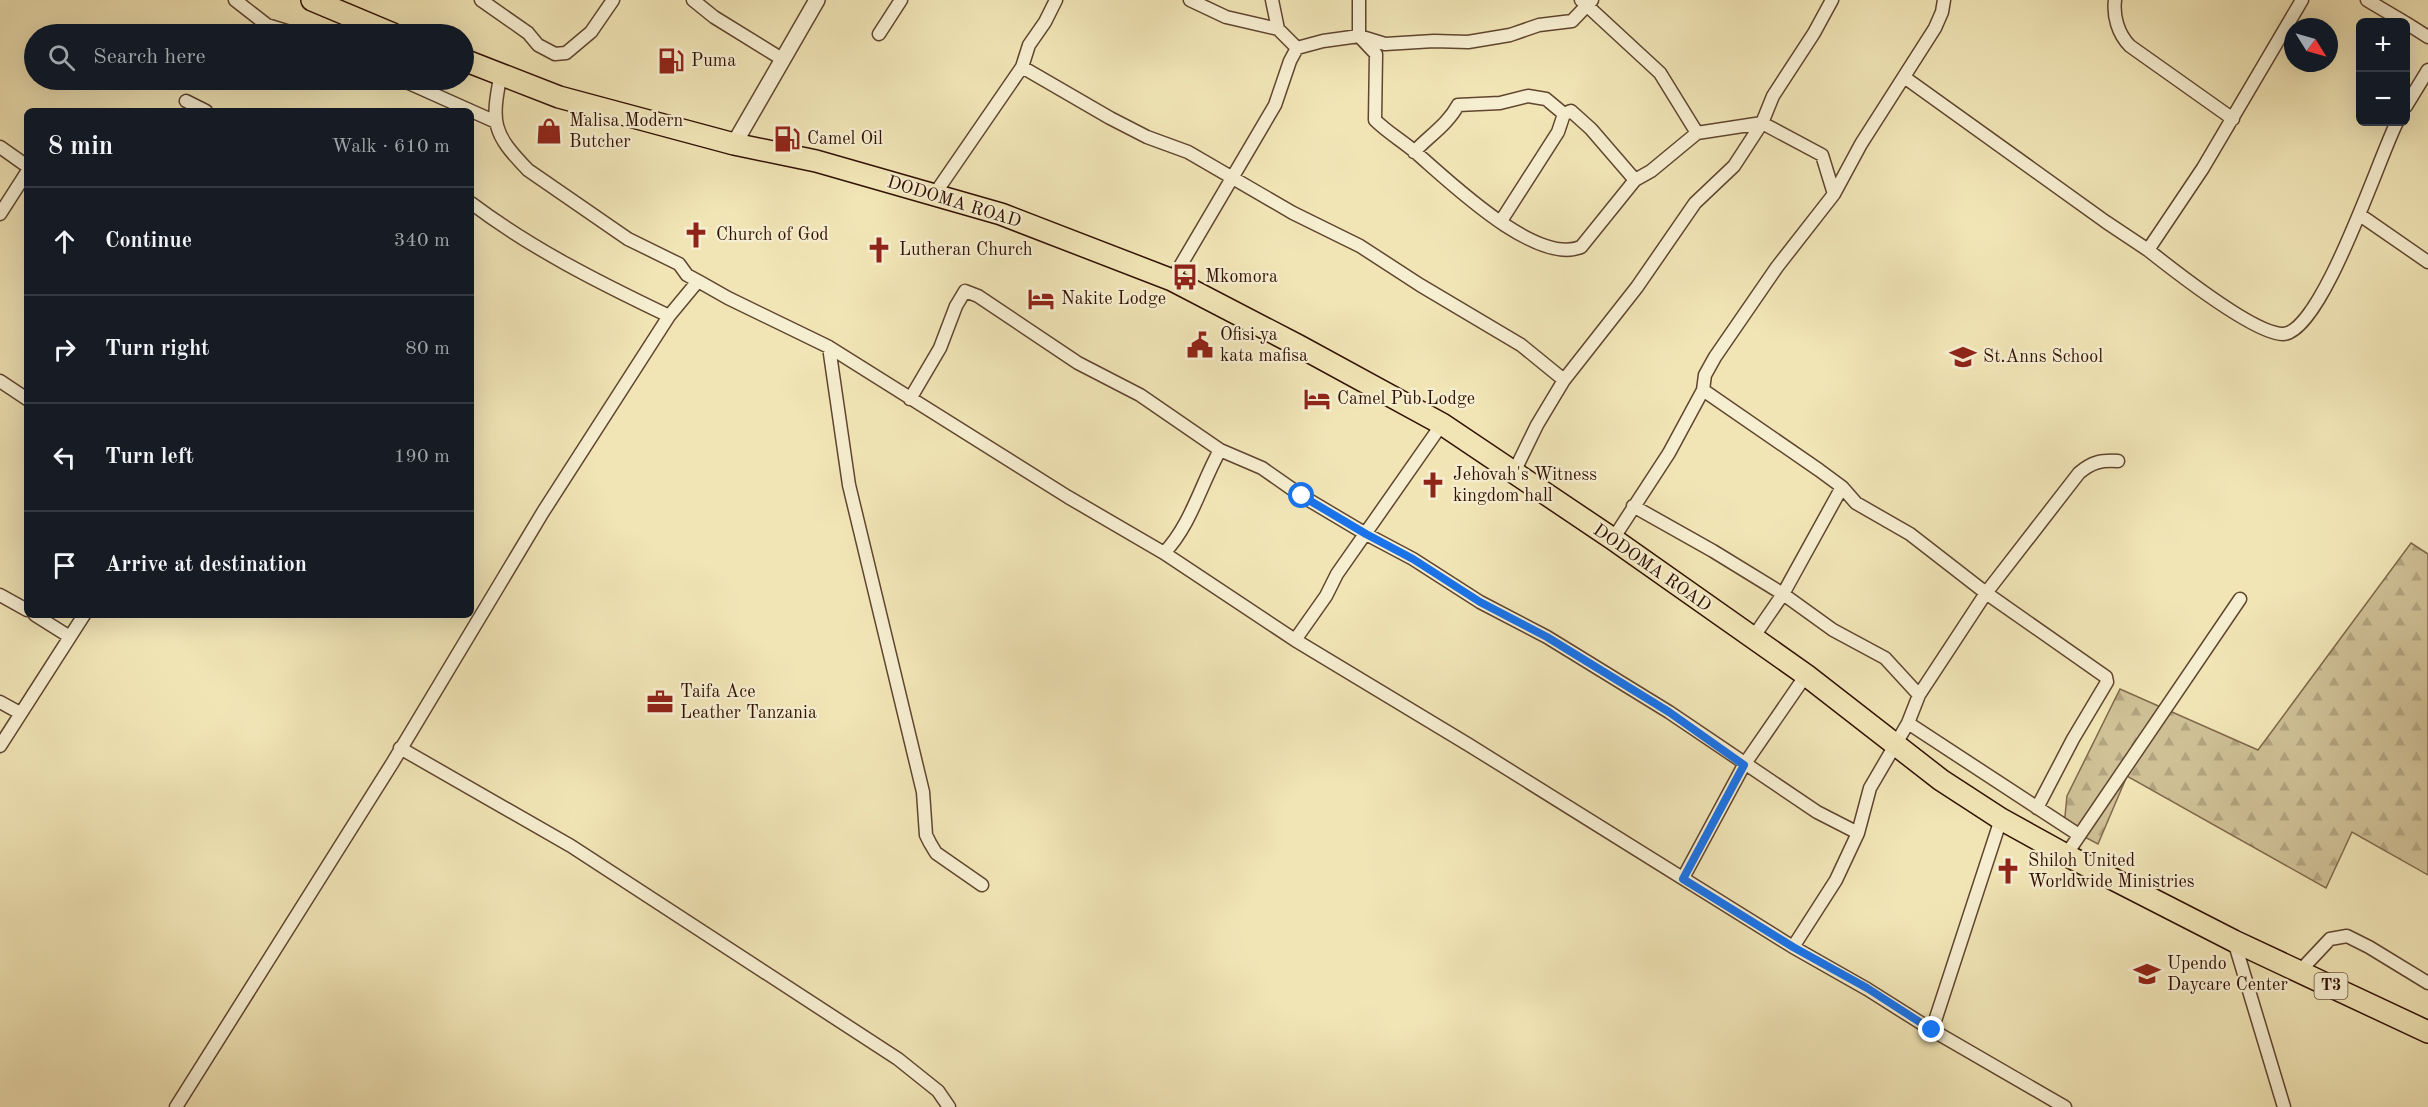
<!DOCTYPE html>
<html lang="en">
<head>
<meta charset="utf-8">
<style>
	body { margin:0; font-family:"Old Standard TT",serif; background:#242831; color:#f1f3f6 }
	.controls { position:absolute; right:18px; top:18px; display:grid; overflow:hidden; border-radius:9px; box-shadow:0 6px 24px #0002 }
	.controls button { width:54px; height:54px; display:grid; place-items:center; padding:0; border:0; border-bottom:2px solid #363941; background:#171b24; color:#f1f3f6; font:30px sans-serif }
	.compass { position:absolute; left:2284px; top:18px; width:54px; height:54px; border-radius:50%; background:#171b24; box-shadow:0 6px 24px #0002; rotate:127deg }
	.stop { position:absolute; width:18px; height:18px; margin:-14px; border:4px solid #1a73e8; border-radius:50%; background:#fff }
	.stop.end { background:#1a73e8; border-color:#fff; box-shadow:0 2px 6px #0008 }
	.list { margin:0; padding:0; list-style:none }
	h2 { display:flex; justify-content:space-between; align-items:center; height:78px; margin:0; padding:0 24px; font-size:26px }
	h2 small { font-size:20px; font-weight:400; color:#9ea1a6 }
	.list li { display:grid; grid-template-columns:39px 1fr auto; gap:18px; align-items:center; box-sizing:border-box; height:108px; padding:0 24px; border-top:2px solid #363941 }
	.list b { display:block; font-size:22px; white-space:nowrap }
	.list em { font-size:20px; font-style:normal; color:#9ea1a6 }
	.icon { flex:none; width:33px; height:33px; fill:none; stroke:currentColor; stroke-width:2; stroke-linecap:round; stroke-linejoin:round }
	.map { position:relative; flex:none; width:2428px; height:1107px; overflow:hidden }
	.search { position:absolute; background:#171b24; box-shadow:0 6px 24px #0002; left:24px; top:24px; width:450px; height:66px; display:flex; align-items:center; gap:15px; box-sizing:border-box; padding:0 21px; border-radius:33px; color:#9ea1a6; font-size:22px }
	.panel { position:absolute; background:#171b24; box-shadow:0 6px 24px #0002; left:24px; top:108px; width:450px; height:510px; border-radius:9px }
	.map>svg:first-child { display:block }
</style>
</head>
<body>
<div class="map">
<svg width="2428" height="1107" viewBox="0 0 2428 1107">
	<defs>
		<pattern id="forest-firs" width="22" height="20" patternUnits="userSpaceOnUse" patternTransform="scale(1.5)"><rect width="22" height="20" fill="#d0c197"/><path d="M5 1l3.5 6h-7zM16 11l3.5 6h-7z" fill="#b3a580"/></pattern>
	</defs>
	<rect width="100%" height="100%" fill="#f1e5b6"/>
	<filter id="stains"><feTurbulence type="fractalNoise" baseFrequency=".00333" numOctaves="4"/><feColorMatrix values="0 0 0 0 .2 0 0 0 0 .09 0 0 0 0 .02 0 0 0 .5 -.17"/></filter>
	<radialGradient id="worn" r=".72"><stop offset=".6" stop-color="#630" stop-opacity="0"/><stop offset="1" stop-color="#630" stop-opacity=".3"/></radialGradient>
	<path fill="url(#forest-firs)" stroke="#80684c" stroke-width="1.5" d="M2411 543 2428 554V875L2352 832 2326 888 2127 776 2098 844 2064 826 2067 796 2120 689 2258 750Z"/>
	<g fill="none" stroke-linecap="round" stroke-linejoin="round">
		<g stroke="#60452f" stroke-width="15">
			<path id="minor" d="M235 0 267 25 296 34
				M481 0 528 33 538 45 555 54 566 53 591 32 613 0
				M693 0 714 17 782 59
				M1190 0 1226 17 1278 29
				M1272 0 1278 29 1297 48
				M1359 0V36L1376 54 1375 120C1387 132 1401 140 1414 151 1447 179 1535 266 1581 247L1635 180 1651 171 1697 133
				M1581 0 1660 73 1697 133 1762 123 1822 155 1834 194
				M2115 0C2113 16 2118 34 2130 46L2233 119
				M2367 0 2404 22
				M2406 23 2428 37
				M879 34 901 0
				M1022 67 1110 118 1147 137 1188 152 1293 213 1360 246 1420 285 1521 345 1564 380
				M1904 77 2106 222 2148 250 2203 168 2302 0
				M402 80 496 122
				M186 101 206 111
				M2406 106 2428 70
				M0 147 27 166
				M1414 152C1429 136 1448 124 1458 105L1500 103 1528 96 1546 99 1564 114 1571 111 1591 129 1635 180
				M934 195 1022 67 1029 45 1045 22 1056 0
				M471 203C532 249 600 283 669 316
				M0 214 27 172
				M2360 215 2428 262
				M1501 221 1558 132 1564 114
				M2148 250C2172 269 2254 334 2283 334 2322 333 2379 157 2397 122
				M1172 280 1275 105 1290 61 1297 48 1323 41 1359 36 1385 44 1434 41 1468 42 1510 35 1539 25 1572 21 1592 0
				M698 281 728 298 829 347 1068 497 1164 553 1295 640 1469 745 1793 947 1867 989 1932 1030 2065 1107
				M829 347 849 485 923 792 926 835 930 843 936 853 982 885
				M0 381 27 399
				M1703 390 1819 470 1842 487 1856 503 1910 534 1986 593 2106 677 2107 682 2073 739 2037 808
				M910 399 940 348 956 306 965 291 978 296 1078 363 1140 395 1220 450 1262 468 1302 496 1366 534 1413 559 1480 602 1547 637 1669 712 1817 812 1858 833
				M1514 472 1537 425 1564 380 1637 287 1695 203 1734 166 1762 123 1773 96 1814 33 1832 0
				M1633 506 1713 551 1783 594 1833 630 1885 658 1919 695
				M1613 539 1669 453 1703 390 1705 375 1715 357 1777 267 1834 194 1861 144 1935 28 1942 12 1944 0
				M1164 553C1191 525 1201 484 1220 450
				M0 595 27 610
				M35 615 70 637
				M1752 639 1783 594 1842 487
				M1295 640 1326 596 1337 574 1442 424
				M0 702 20 713
				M1908 723 2079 835
				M0 746 84 615
				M400 748 571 846 898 1059 938 1091 949 1107
				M2066 855 2240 599
				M1683 878 1744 765 1806 675
				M2234 941 2284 1107
				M1793 947 1836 880 1858 833 1870 788 1908 723 1919 695 1986 593 2079 473C2092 462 2101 460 2118 461
				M2299 972 2330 939 2347 936 2369 947 2428 983
				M1932 1030 2001 819
				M176 1107 393 762 543 512 669 316 698 281 687 275 679 264 628 239 528 170C492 133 491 123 501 73"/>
		</g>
		<g stroke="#60452f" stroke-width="18">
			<path id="tertiary" d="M734 144 817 0"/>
		</g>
		<g stroke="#301002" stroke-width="24">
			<path id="trunk" d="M312 0 393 34
				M464 60 559 97 734 144 816 161 1001 214 1172 280 1299 346 1442 424 1613 539 1806 675 1941 780 2001 819 2066 855 2234 941 2428 1032"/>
		</g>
		<use href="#minor" stroke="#f6eed0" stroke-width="12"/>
		<use href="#tertiary" stroke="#f6eed0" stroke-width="15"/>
		<use href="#trunk" stroke="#f1e5b6" stroke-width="21"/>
	</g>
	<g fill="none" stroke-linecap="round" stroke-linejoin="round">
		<path stroke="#1a73e8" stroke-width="8" d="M1302 496 1366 534 1413 559 1480 602 1547 637 1669 712 1744 765 1683 879 1793 947 1867 988 1932 1030"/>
	</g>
	<defs>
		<g id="fuel-bare" transform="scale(2.07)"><path d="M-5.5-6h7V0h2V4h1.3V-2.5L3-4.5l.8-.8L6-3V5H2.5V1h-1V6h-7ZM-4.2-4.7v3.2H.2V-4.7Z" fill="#8f2418" stroke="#f6eed0" stroke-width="2.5" paint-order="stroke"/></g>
		<g id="shop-bare" transform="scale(2.07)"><path d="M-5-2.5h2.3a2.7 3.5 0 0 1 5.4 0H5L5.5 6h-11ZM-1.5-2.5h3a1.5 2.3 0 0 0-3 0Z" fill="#8f2418" stroke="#f6eed0" stroke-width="2.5" paint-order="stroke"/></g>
		<g id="church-bare" transform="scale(2.07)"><path d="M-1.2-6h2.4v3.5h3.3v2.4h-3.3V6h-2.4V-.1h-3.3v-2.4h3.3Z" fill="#8f2418" stroke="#f6eed0" stroke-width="2.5" paint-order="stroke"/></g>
		<g id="bus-bare" transform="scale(2.07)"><path d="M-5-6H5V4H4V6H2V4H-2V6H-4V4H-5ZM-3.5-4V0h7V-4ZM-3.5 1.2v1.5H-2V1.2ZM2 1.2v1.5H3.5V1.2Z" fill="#8f2418" stroke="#f6eed0" stroke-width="2.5" paint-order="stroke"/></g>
		<g id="hotel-bare" transform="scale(2.07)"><path d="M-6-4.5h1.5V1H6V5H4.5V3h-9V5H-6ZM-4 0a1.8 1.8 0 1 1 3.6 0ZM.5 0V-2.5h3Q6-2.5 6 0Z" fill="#8f2418" stroke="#f6eed0" stroke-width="2.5" paint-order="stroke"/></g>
		<g id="civic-bare" transform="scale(2.07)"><path d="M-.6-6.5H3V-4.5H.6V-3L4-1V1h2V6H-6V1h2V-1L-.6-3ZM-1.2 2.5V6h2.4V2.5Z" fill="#8f2418" stroke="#f6eed0" stroke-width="2.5" paint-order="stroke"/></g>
		<g id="school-bare" transform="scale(2.07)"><path d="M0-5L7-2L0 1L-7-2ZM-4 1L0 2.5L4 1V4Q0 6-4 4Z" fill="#8f2418" stroke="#f6eed0" stroke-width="2.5" paint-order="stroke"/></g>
		<g id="office-bare" transform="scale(2.07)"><path d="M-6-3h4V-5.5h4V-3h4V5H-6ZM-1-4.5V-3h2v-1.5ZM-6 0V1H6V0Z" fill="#8f2418" stroke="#f6eed0" stroke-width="2.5" paint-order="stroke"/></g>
	</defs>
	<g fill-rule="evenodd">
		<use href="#fuel-bare" x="671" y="61"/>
		<use href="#shop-bare" x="549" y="131"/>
		<use href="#fuel-bare" x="787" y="139"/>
		<use href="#church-bare" x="696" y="235"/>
		<use href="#church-bare" x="879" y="250"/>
		<use href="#bus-bare" x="1185" y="277"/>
		<use href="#hotel-bare" x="1041" y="299"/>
		<use href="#civic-bare" x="1200" y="345"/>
		<use href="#school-bare" x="1963" y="357"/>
		<use href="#hotel-bare" x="1317" y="399"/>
		<use href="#church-bare" x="1433" y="485"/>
		<use href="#office-bare" x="660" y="702"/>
		<use href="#church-bare" x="2008" y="871"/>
		<use href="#school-bare" x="2147" y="974"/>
	</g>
	<g text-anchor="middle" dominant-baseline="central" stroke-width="4.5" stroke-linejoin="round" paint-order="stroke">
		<rect fill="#f6eed0" stroke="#6b5340" stroke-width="1.5" x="2314.5" y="973" width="33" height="26" rx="4.5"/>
		<g font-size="16" font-weight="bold" fill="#301002">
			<text x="2331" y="986">T3</text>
		</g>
		<g font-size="18" fill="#301002" stroke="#f6eed0" text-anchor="start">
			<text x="691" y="61">Puma</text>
			<text x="569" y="121">Malisa Modern<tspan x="569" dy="21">Butcher</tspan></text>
			<text x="807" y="139">Camel Oil</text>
			<text x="716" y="235">Church of God</text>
			<text x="899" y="250">Lutheran Church</text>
			<text x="1205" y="277">Mkomora</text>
			<text x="1061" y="299">Nakite Lodge</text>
			<text x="1220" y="335">Ofisi ya<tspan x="1220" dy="21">kata mafisa</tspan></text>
			<text x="1983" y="357">St.Anns School</text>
			<text x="1337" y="399">Camel Pub Lodge</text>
			<text x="1453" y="475">Jehovah's Witness<tspan x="1453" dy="21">kingdom hall</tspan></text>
			<text x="680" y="692">Taifa Ace<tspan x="680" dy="21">Leather Tanzania</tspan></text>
			<text x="2028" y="861">Shiloh United<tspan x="2028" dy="21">Worldwide Ministries</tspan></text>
			<text x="2167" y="964">Upendo<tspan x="2167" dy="21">Daycare Center</tspan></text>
		</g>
		<g font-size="18" fill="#301002" stroke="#f6eed0">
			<text transform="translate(954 202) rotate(17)">DODOMA ROAD</text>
			<text transform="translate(1652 568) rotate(35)">DODOMA ROAD</text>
		</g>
	</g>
	<rect width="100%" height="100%" filter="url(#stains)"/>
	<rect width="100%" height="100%" fill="url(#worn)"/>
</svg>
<div class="controls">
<button>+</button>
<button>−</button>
</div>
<svg class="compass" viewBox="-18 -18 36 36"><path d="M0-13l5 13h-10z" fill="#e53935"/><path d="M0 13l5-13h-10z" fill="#9ea1a6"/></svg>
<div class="stop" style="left:1302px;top:496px"></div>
<div class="stop end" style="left:1932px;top:1030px"></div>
<div class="search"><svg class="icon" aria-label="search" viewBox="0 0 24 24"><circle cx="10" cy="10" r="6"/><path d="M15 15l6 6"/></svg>Search here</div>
<section class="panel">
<h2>8 min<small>Walk · 610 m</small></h2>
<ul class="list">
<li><svg class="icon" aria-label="ahead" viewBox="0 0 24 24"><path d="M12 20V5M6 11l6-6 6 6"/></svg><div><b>Continue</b></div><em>340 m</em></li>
<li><svg class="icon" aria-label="right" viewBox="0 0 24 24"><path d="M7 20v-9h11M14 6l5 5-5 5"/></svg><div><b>Turn right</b></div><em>80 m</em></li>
<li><svg class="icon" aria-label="left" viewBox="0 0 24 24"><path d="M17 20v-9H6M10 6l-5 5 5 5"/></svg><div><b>Turn left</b></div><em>190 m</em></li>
<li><svg class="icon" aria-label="arrive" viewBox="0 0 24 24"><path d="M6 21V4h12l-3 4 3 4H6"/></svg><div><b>Arrive at destination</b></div></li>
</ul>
</section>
</div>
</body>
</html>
